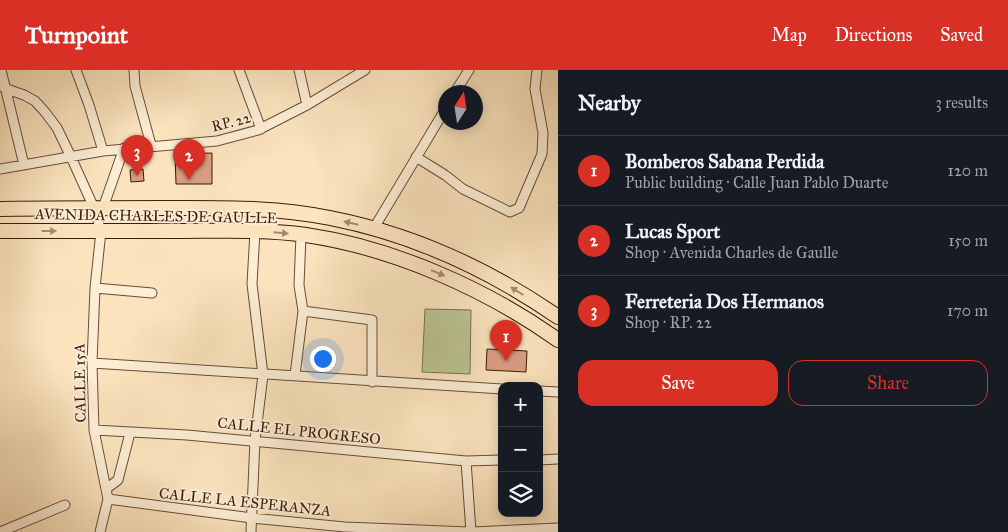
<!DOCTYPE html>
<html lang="en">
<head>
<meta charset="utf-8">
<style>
	body { margin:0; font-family:"IM FELL Great Primer",serif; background:#20242c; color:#f1f3f6 }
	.controls { position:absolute; right:15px; bottom:15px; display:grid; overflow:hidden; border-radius:10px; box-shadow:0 2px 12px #0003 }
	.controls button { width:45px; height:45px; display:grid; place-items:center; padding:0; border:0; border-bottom:1px solid #363941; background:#171b24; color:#f1f3f6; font:25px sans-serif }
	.compass { position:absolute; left:438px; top:15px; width:45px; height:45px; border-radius:50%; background:#171b24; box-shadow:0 2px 12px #0003; rotate:12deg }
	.you { position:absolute; left:322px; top:288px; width:18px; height:18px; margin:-12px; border:4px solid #fff; border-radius:50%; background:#1a73e8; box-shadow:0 0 0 8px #1a73e833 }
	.badge { display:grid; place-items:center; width:32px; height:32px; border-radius:50%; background:#d93025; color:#fff; font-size:16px; font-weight:700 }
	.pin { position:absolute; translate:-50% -41px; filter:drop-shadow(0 1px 2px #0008) }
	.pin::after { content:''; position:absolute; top:26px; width:18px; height:15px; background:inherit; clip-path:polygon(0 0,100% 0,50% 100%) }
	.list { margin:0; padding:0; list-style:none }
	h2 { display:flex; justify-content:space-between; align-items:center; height:65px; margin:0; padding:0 20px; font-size:21px }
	h2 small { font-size:16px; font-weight:400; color:#9ea1a6 }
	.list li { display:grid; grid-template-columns:32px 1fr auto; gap:15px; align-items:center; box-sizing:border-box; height:70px; padding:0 20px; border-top:1px solid #363941 }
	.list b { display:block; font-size:19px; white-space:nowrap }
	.list p { margin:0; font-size:16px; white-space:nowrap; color:#9ea1a6 }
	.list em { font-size:16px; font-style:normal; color:#9ea1a6 }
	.actions { display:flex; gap:10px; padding:15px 20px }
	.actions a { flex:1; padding:11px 0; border:1px solid #d93025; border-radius:15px; text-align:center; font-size:18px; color:#d93025 }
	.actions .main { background:#d93025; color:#fff }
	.icon { flex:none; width:28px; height:28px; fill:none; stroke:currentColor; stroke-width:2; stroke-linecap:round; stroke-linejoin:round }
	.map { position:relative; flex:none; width:558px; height:462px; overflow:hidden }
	header { display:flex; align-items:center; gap:30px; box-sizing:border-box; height:70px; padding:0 25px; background:#d93025; color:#fff }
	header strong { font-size:24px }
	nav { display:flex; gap:28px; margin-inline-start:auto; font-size:18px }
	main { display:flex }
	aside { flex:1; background:#171b24 }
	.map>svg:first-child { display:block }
</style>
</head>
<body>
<header>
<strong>Turnpoint</strong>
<nav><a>Map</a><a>Directions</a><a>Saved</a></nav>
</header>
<main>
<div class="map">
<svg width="558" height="462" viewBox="0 0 558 462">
	<rect width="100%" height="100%" fill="#fae3bd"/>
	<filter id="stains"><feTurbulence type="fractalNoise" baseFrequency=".004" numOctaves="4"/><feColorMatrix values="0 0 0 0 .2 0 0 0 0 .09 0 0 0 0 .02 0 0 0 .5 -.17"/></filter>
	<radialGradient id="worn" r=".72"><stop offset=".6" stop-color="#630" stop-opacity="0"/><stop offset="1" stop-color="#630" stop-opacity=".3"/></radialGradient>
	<path fill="#bbc493" stroke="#7a6f50" d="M425 239 471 240 470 304 422 302Z"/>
	<path fill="#da9e80" stroke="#391a0d" d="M212 83V114H176L175 84Z
		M143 99 144 111 131 112 130 100Z
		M487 279 527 281 526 302 486 300Z"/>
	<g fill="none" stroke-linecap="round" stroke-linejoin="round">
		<g stroke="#694c39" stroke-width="11">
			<path id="street" d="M1 0 24 95
				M76 0 89 35 103 81
				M134 0 135 16 151 75
				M239 0 261 59
				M299 0 307 35
				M4 18 24 25 35 31 45 42 57 58 71 87 94 138 101 161 95 218 92 293 94 360 108 429 100 462
				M455 22 469 0
				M416 87 445 105 463 119 510 142 519 138 542 84 543 63 535 19 537 0
				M0 99 103 81 217 71 258 60 307 35 365 0
				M103 138 124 78
				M374 158 446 38
				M95 218 152 223
				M303 241 372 250V312
				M92 293 502 319
				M295 305 303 241 299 215 301 165
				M539 321 558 322
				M94 360 187 365 466 391 502 390
				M539 390 558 389
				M466 391 471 462
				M106 419 118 410 130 363
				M108 429 252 448 345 457 469 462
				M0 462 65 435
				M251 462 255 370 263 305 252 214 255 161
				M473 462 558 458"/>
		</g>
		<g stroke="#391a0d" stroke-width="16">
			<path id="primary" d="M0 139C57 138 114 138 171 138 224 138 277 137 330 148 412 164 490 200 558 247
				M0 161C59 161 118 161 177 161 220 161 263 159 306 165 394 178 486 219 558 270"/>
		</g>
		<use href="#street" stroke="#fcedd4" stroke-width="9"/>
		<use href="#primary" stroke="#fae3bd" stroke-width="14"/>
	</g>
	<defs><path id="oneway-solid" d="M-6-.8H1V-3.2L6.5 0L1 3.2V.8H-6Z" transform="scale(1.25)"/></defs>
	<g fill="#a3896e">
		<use href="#oneway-solid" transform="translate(351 153) rotate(-167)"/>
		<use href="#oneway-solid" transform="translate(49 161)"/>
		<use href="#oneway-solid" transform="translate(281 163) rotate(5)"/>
		<use href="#oneway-solid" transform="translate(438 203) rotate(23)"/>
		<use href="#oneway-solid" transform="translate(517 221) rotate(-148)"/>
	</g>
	<g text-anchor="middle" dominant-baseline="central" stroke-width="4" stroke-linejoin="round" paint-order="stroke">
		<g font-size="15" fill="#391a0d" stroke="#fcedd4">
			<text transform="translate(231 52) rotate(-14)">RP. 22</text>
			<text transform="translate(156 146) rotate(1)">AVENIDA CHARLES DE GAULLE</text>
			<text transform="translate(80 313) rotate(-91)">CALLE 15A</text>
			<text transform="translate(299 361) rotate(6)">CALLE EL PROGRESO</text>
			<text transform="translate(245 432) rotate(6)">CALLE LA ESPERANZA</text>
		</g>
	</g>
	<rect width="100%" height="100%" filter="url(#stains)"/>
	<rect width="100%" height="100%" fill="url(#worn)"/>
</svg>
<div class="controls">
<button>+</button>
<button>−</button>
<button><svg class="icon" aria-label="layers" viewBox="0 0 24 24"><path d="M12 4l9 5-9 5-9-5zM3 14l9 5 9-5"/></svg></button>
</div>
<svg class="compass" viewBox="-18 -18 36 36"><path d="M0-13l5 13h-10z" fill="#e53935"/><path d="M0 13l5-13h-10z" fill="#9ea1a6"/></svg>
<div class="you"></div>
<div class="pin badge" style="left:506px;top:291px">1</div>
<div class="pin badge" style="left:189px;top:110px">2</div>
<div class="pin badge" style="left:137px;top:106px">3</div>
</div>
<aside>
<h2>Nearby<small>3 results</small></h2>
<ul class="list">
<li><span class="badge">1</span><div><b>Bomberos Sabana Perdida</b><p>Public building · Calle Juan Pablo Duarte</p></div><em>120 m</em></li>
<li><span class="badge">2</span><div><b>Lucas Sport</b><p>Shop · Avenida Charles de Gaulle</p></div><em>150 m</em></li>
<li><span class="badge">3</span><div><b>Ferreteria Dos Hermanos</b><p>Shop · RP. 22</p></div><em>170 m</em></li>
</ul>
<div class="actions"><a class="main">Save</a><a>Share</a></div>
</aside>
</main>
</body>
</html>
